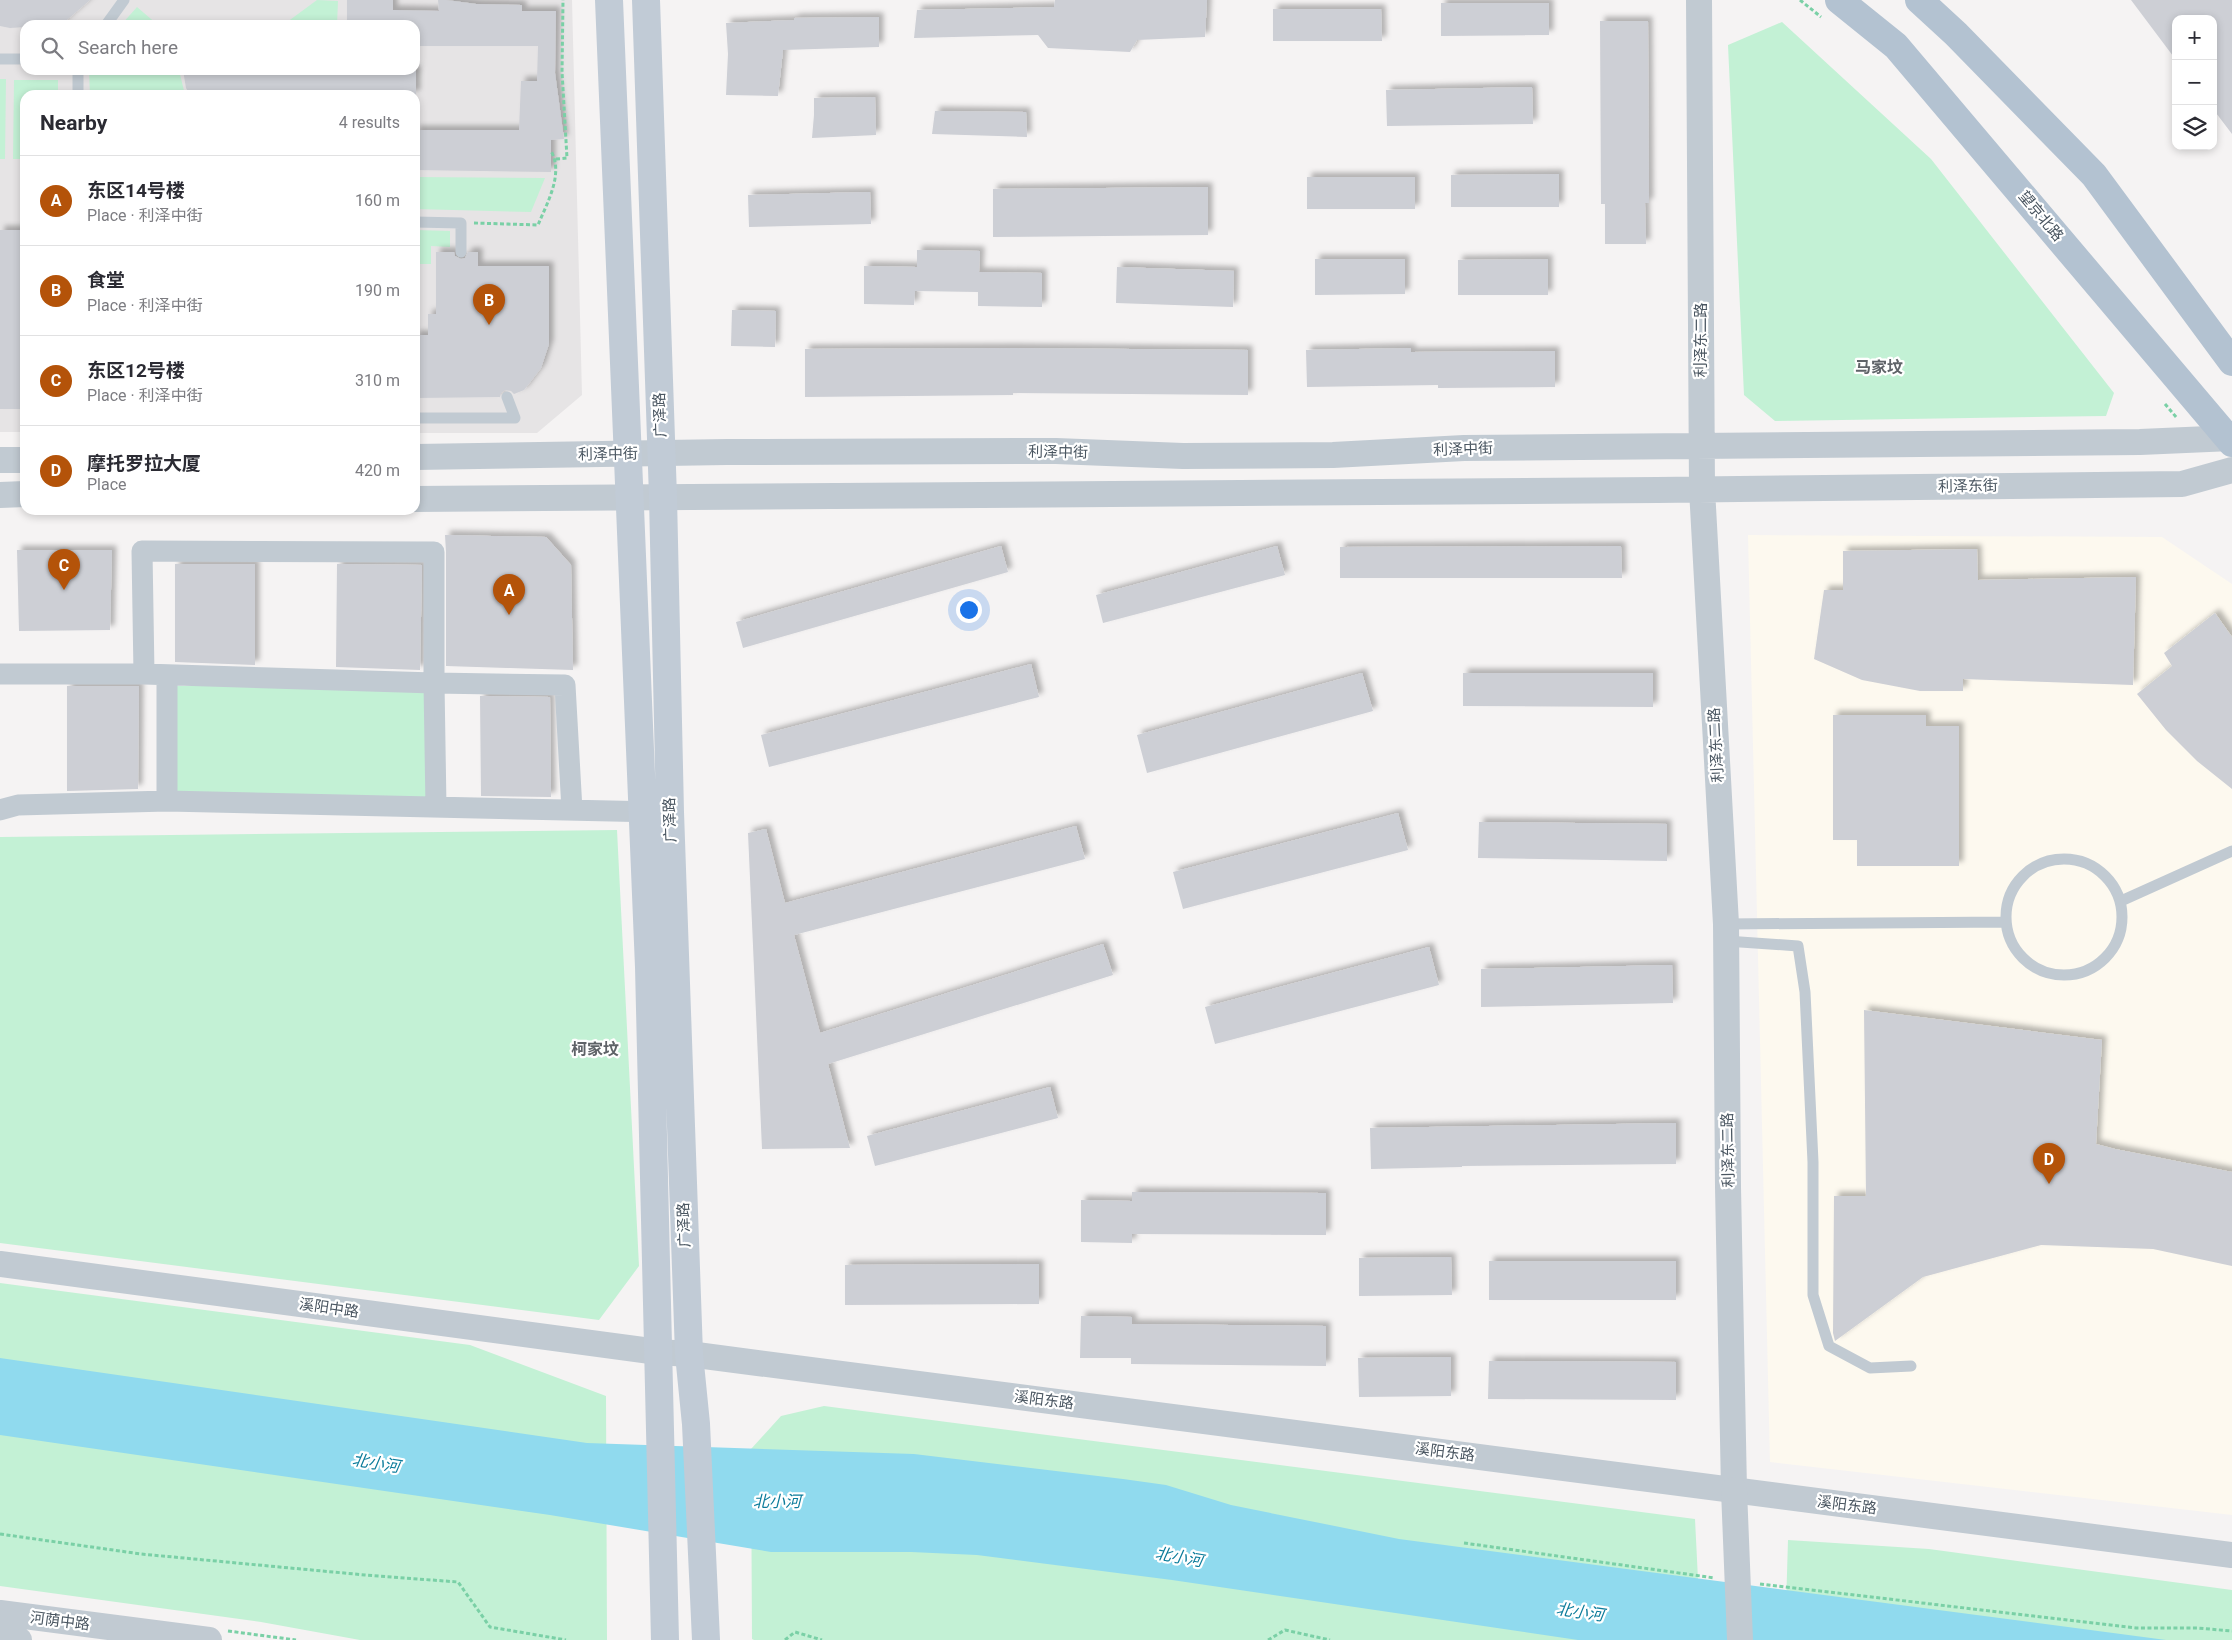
<!DOCTYPE html>
<html lang="en">
<head>
<meta charset="utf-8">
<style>
	body { margin:0; font-family:Roboto,"Noto Sans SC",sans-serif; background:#f7f7f7; color:#2b2b33 }
	.controls { position:absolute; right:15px; top:15px; display:grid; overflow:hidden; border-radius:10px; box-shadow:0 2px 8px #0003 }
	.controls button { width:45px; height:45px; display:grid; place-items:center; padding:0; border:0; border-bottom:1px solid #e1e1e2; background:#fff; color:#2b2b33; font:25px sans-serif }
	.you { position:absolute; left:968px; top:609px; width:18px; height:18px; margin:-12px; border:4px solid #fff; border-radius:50%; background:#1a73e8; box-shadow:0 0 0 8px #1a73e833 }
	.badge { display:grid; place-items:center; width:32px; height:32px; border-radius:50%; background:#b45309; color:#fff; font-size:16px; font-weight:700 }
	.pin { position:absolute; translate:-50% -41px; filter:drop-shadow(0 1px 2px #0008) }
	.pin::after { content:''; position:absolute; top:26px; width:18px; height:15px; background:inherit; clip-path:polygon(0 0,100% 0,50% 100%) }
	.list { margin:0; padding:0; list-style:none }
	h2 { display:flex; justify-content:space-between; align-items:center; height:65px; margin:0; padding:0 20px; font-size:21px }
	h2 small { font-size:16px; font-weight:400; color:#7c7c81 }
	.list li { display:grid; grid-template-columns:32px 1fr auto; gap:15px; align-items:center; box-sizing:border-box; height:90px; padding:0 20px; border-top:1px solid #e1e1e2 }
	.list b { display:block; font-size:19px; white-space:nowrap }
	.list p { margin:0; font-size:16px; white-space:nowrap; color:#7c7c81 }
	.list em { font-size:16px; font-style:normal; color:#7c7c81 }
	.icon { flex:none; width:28px; height:28px; fill:none; stroke:currentColor; stroke-width:2; stroke-linecap:round; stroke-linejoin:round }
	.map { position:relative; flex:none; width:2232px; height:1640px; overflow:hidden }
	.search { position:absolute; background:#fff; box-shadow:0 2px 8px #0003; left:20px; top:20px; width:400px; height:55px; display:flex; align-items:center; gap:12px; box-sizing:border-box; padding:0 18px; border-radius:15px; color:#7c7c81; font-size:19px }
	.panel { position:absolute; background:#fff; box-shadow:0 2px 8px #0003; left:20px; top:90px; width:400px; height:425px; border-radius:15px }
	.map>svg:first-child { display:block }
</style>
</head>
<body>
<div class="map">
<svg width="2232" height="1640" viewBox="0 0 2232 1640">
	<defs>
		<filter id="shadow"><feDropShadow dx="4.5" dy="-4.5" stdDeviation="2.5" flood-color="#0004"/></filter>
	</defs>
	<rect width="100%" height="100%" fill="#f5f3f3"/>
	<path fill="#fdf9ef" d="M1748 535 2162 537 2232 584V1515L1770 1462Z"/>
	<path fill="#e6e4e5" fill-rule="evenodd" d="M0 0H572L582 395 537 433H415V95H25V432H0ZM25 25H415V70H25Z"/>
	<path fill="#c3f1d5" d="M317 0 338 1 337 25H283Z
		M137 7 158 25H121Z
		M1782 22 1931 159 2114 393 2106 416 1775 421 1744 395 1728 45Z
		M89 70H179L185 95H90Z
		M0 79H6L5 159H0Z
		M14 80H58V95H25V159H13Z
		M415 177 545 178 531 212 415 209Z
		M415 230 450 231V247L431 246V264H415Z
		M431 685 432 802 169 795V686Z
		M617 830 639 1266 599 1320 0 1243V837Z
		M0 1283 470 1345 606 1396 607 1640H360L261 1622 0 1586Z
		M824 1406 1695 1519 1701 1640H754L752 1639 751 1449 781 1416Z
		M1788 1540 1929 1549 2232 1590V1640H1785Z"/>
	<path fill="#90daee" d="M0 1358 587 1443 914 1454 1123 1479 1166 1485 1231 1505 1399 1539 2166 1640H1578L1172 1580 977 1555 911 1552H771L550 1515 0 1435Z"/>
	<path fill="#cdcfd5" filter="url(#shadow)" d="M0 0H90L61 25H25V27L10 28 0 26Z
		M347 0H393V10L439 11 438 0H446L476 4 522 5V11H556L555 73 564 139 551 140V172L415 170V130H519L521 81H537L538 46H415V25H347Z
		M1055 0H1207L1205 37 1137 40 1130 52 1048 48 1038 35 914 38 917 10 1054 7Z
		M2131 0H2232V134L2213 109V19H2176V60Z
		M1441 3H1549V35L1441 36Z
		M1273 9H1381L1382 41H1273Z
		M879 17V47L783 50 778 96 726 95 728 54 726 23 794 20V18Z
		M1600 21H1648L1649 203H1645L1646 244H1605V204H1601Z
		M183 70 208 72V70H416V95H190L186 88Z
		M1532 87 1533 124 1387 126 1386 90Z
		M875 97 876 135 812 138 814 115V98Z
		M935 111 1026 112 1027 137 932 134Z
		M1559 174V207H1451V175Z
		M1307 177H1415V209H1307Z
		M1208 187V235L993 237V189Z
		M870 192 871 224 749 227 748 195Z
		M0 230H25V409H0Z
		M917 250 980 251 979 272 1042 273V307L978 306V292L915 291 914 305 864 304V266L917 267Z
		M436 252H454L455 256 461 259 465 258 468 252H478V266H549V344L541 368 524 390 514 394 511 391 505 390 501 393 500 397 415 398V335H428V314H436Z
		M1315 259H1405V294L1315 295Z
		M1548 259V295H1458V260Z
		M1117 267 1234 271 1233 307 1116 303Z
		M732 310 776 311 775 347 731 346Z
		M1012 348 1248 350V395L1013 393V395L805 397V349Z
		M1411 348V352L1555 351V387L1438 388V385L1307 387 1306 350Z
		M445 535 546 537 571 565 573 670 446 666V552Z
		M1001 546 1008 572 743 648 736 622Z
		M1277 546 1285 575 1103 623 1096 595Z
		M1621 546 1622 578H1340V547Z
		M1977 549 1978 580 2136 577 2133 685 1963 679V691H1920L1862 680 1814 659 1824 590H1843V551Z
		M17 550H112L110 630 19 631Z
		M175 564H255V665L175 662Z
		M337 564 422 565 420 670 336 667Z
		M2215 613 2232 637V789L2197 761 2166 730 2137 694 2172 666 2164 653Z
		M1031 664 1039 697 769 767 761 735Z
		M1362 673 1373 711 1147 773 1137 735Z
		M1463 673H1653V707L1463 706Z
		M67 686H139L138 789 67 791Z
		M480 696 550 697 551 797 481 796Z
		M1833 715H1926V726H1959V866H1857V840H1833Z
		M1398 813 1408 850 1183 909 1173 872Z
		M1479 822 1667 824V861L1478 858Z
		M1076 826 1085 859 794 935 820 1033 1103 944 1113 975 828 1064 850 1148 762 1149 748 833 766 829 785 903Z
		M1429 947 1439 985 1215 1044 1205 1007Z
		M1672 965 1673 1003 1481 1007V969Z
		M1864 1010 2102 1040 2096 1144 2115 1149 2232 1172V1266L2153 1249 2041 1245 1923 1277 1835 1341 1833 1333 1834 1196H1866Z
		M1050 1087 1058 1118 875 1166 867 1136Z
		M1676 1123V1164L1462 1166V1167L1371 1169 1370 1128Z
		M1132 1192 1326 1193V1235L1132 1234V1243L1081 1242V1200L1132 1201Z
		M1451 1257 1452 1295 1359 1296V1258Z
		M1489 1261H1676V1300H1489Z
		M1039 1264V1304L845 1305V1265Z
		M1081 1316 1132 1317V1324L1326 1326V1366L1131 1364V1358H1080Z
		M1451 1357V1396L1359 1397 1358 1358Z
		M1489 1361 1676 1362V1400L1488 1399Z"/>
	<g fill="none" stroke-linecap="round" stroke-linejoin="round">
		<path stroke="#7ad0a6" stroke-width="3" stroke-dasharray="4 2.5" stroke-linecap="butt" d="M1800 0 1821 17
			M556 159 567 158 562 72 563 0
			M474 223 538 225C547 203 564 174 551 151
			M2165 404 2177 418
			M0 1534 141 1554 365 1575 458 1582 490 1627 566 1640
			M1464 1543 1715 1578
			M1760 1584 2136 1628H2197L2232 1631
			M228 1631 296 1640
			M785 1640 795 1632 822 1640
			M1268 1640 1285 1630 1330 1640"/>
		<path stroke="#c1cad2" stroke-width="11" d="M106 25 124 0
			M0 59H25
			M78 70V95
			M415 222 461 223V252
			M415 418H515L507 397
			M2006 917a58 58 0 1 1 116 0a58 58 0 1 1-116 0Z
			M2121 901 2232 851
			M1726 924 2006 922
			M1726 941 1798 946 1805 992 1813 1162V1295L1829 1346 1870 1368 1911 1366"/>
		<path stroke="#c1cad2" stroke-width="21" d="M0 674H144L434 683 436 807
			M144 674 142 551 434 552V683L565 685 572 810
			M167 801V675
			M0 810 18 805 167 801 657 812"/>
		<path stroke="#c1cad2" stroke-width="26" d="M1699 0 1702 489 1726 924 1728 1187 1734 1490
			M415 457 727 452 1056 451 1183 456 1333 455 1464 448 2140 442 2232 438
			M0 460H25
			M0 495 25 494
			M415 499 1657 490 2182 484 2232 470
			M0 1264 658 1352 689 1354 2232 1555
			M0 1613 209 1640
			M0 1637 19 1640"/>
		<path stroke="#c1cbd6" stroke-width="28" d="M609 0 649 967 665 1640
			M646 0 663 497 670 812 689 1354 696 1424 706 1640"/>
		<path stroke="#b3c2d1" stroke-width="28" d="M1839 0 1896 46 2232 443
			M1919 0 1956 34 2094 175 2232 362"/>
		<path stroke="#c1cad2" stroke-width="26" d="M1734 1490 1740 1640"/>
	</g>
	<g text-anchor="middle" dominant-baseline="central" stroke-width="4.5" stroke-linejoin="round" paint-order="stroke">
		<g font-size="15" fill="#4a5661" stroke="#fff">
			<text transform="translate(2041 216) rotate(50)">望京北路</text>
			<text transform="translate(1701 340) rotate(-90)">利泽东二路</text>
			<text transform="translate(660 415) rotate(-92)">广泽路</text>
			<text transform="translate(1463 449) rotate(-2)">利泽中街</text>
			<text transform="translate(1058 452) rotate(1)">利泽中街</text>
			<text transform="translate(608 454) rotate(-1)">利泽中街</text>
			<text transform="translate(1968 486) rotate(-1)">利泽东街</text>
			<text transform="translate(1716 745) rotate(-93)">利泽东二路</text>
			<text transform="translate(670 820) rotate(-92)">广泽路</text>
			<text transform="translate(1728 1150) rotate(-91)">利泽东二路</text>
			<text transform="translate(684 1225) rotate(-92)">广泽路</text>
			<text transform="translate(329 1308) rotate(8)">溪阳中路</text>
			<text transform="translate(1044 1400) rotate(7)">溪阳东路</text>
			<text transform="translate(1445 1452) rotate(7)">溪阳东路</text>
			<text transform="translate(1847 1505) rotate(7)">溪阳东路</text>
			<text transform="translate(60 1621) rotate(7)">河荫中路</text>
		</g>
		<g font-size="16" font-weight="bold" fill="#5f6368" stroke="#fff">
			<text x="1879" y="367">马家坟</text>
			<text x="595" y="1049">柯家坟</text>
		</g>
		<g font-size="16" font-style="italic" fill="#0c7c9b" stroke="#fff">
			<text transform="translate(376 1463) rotate(9)">北小河</text>
			<text x="777" y="1501">北小河</text>
			<text transform="translate(1179 1557) rotate(10)">北小河</text>
			<text transform="translate(1580 1612) rotate(8)">北小河</text>
		</g>
	</g>
</svg>
<div class="controls">
<button>+</button>
<button>−</button>
<button><svg class="icon" aria-label="layers" viewBox="0 0 24 24"><path d="M12 4l9 5-9 5-9-5zM3 14l9 5 9-5"/></svg></button>
</div>
<div class="you"></div>
<div class="pin badge" style="left:509px;top:615px">A</div>
<div class="pin badge" style="left:489px;top:325px">B</div>
<div class="pin badge" style="left:64px;top:590px">C</div>
<div class="pin badge" style="left:2049px;top:1184px">D</div>
<div class="search"><svg class="icon" aria-label="search" viewBox="0 0 24 24"><circle cx="10" cy="10" r="6"/><path d="M15 15l6 6"/></svg>Search here</div>
<section class="panel">
<h2>Nearby<small>4 results</small></h2>
<ul class="list">
<li><span class="badge">A</span><div><b>东区14号楼</b><p>Place · 利泽中街</p></div><em>160 m</em></li>
<li><span class="badge">B</span><div><b>食堂</b><p>Place · 利泽中街</p></div><em>190 m</em></li>
<li><span class="badge">C</span><div><b>东区12号楼</b><p>Place · 利泽中街</p></div><em>310 m</em></li>
<li><span class="badge">D</span><div><b>摩托罗拉大厦</b><p>Place</p></div><em>420 m</em></li>
</ul>
</section>
</div>
</body>
</html>
